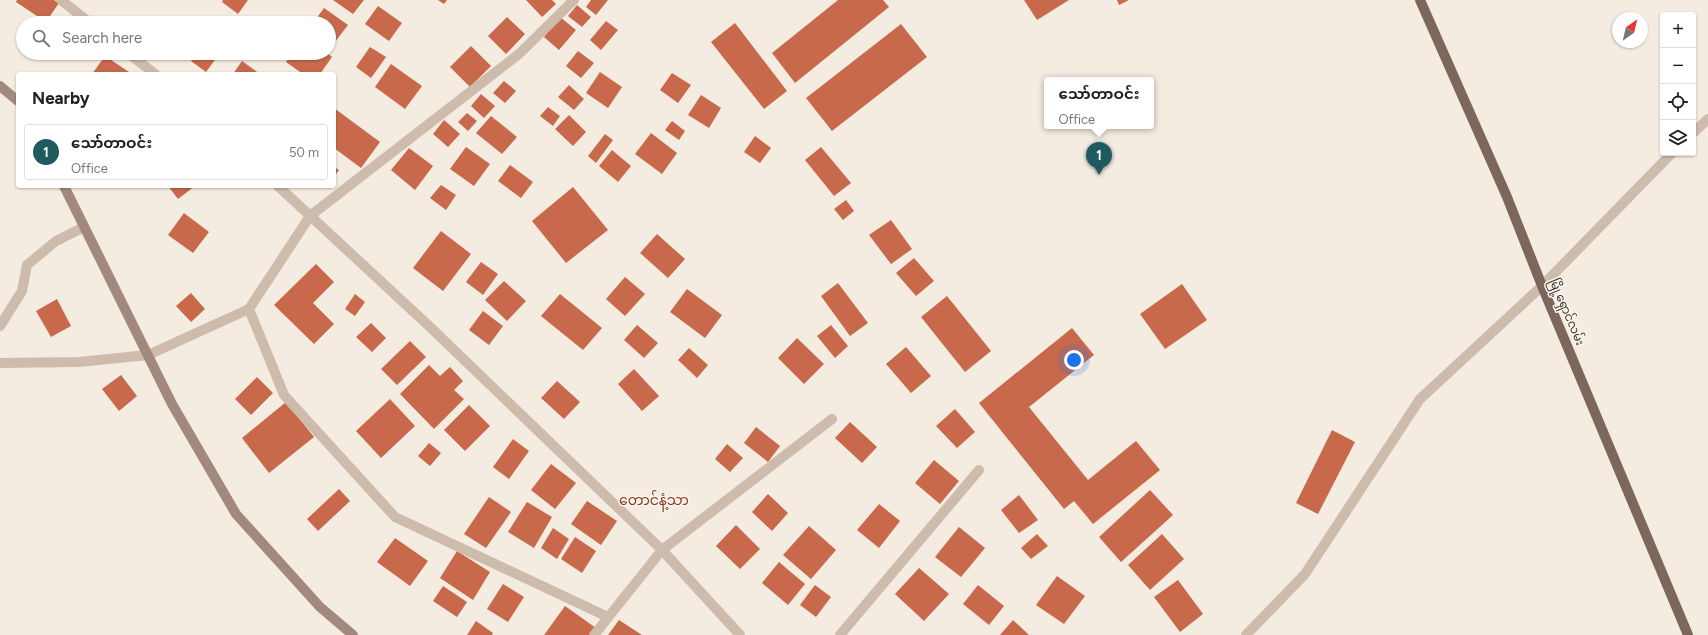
<!DOCTYPE html>
<html lang="en">
<head>
<meta charset="utf-8">
<style>
	body { margin:0; font-family:Figtree,"Noto Sans Myanmar",sans-serif; background:#f2f2f2; color:#222 }
	.controls { position:absolute; right:12px; top:12px; display:grid; overflow:hidden; border-radius:4px; box-shadow:0 1px 3px #0004 }
	.controls button { width:36px; height:36px; display:grid; place-items:center; padding:0; border:0; border-bottom:1px solid #e0e0e0; background:#fff; color:#222; font:20px sans-serif }
	.compass { position:absolute; left:1612px; top:12px; width:36px; height:36px; border-radius:50%; background:#fff; box-shadow:0 1px 3px #0004; rotate:34deg }
	.you { position:absolute; left:1074px; top:360px; width:14px; height:14px; margin:-10px; border:3px solid #fff; border-radius:50%; background:#1a73e8; box-shadow:0 0 0 6px #1a73e833 }
	.badge { display:grid; place-items:center; width:26px; height:26px; border-radius:50%; background:#1f5a5e; color:#fff; font-size:13px; font-weight:700 }
	.pin { position:absolute; translate:-50% -33px; filter:drop-shadow(0 1px 2px #0008) }
	.pin::after { content:''; position:absolute; top:21px; width:14px; height:12px; background:inherit; clip-path:polygon(0 0,100% 0,50% 100%) }
	.popup { position:absolute; left:1044px; top:77px; width:110px; height:52px; box-sizing:border-box; display:grid; place-content:center; border-radius:4px; background:#fff; filter:drop-shadow(0 1px 3px #0005); font-size:13px; white-space:nowrap; color:#767676 }
	.popup b { font-size:15px; color:#222 }
	.popup::after { content:''; position:absolute; left:50%; top:100%; margin-left:-8px; border:8px solid transparent; border-top-color:#fff }
	.list { margin:0; padding:0; list-style:none }
	h2 { display:flex; justify-content:space-between; align-items:center; height:52px; margin:0; padding:0 16px; font-size:17px }
	h2 small { font-size:13px; font-weight:400; color:#767676 }
	.list li { display:grid; grid-template-columns:26px 1fr auto; gap:12px; align-items:center; box-sizing:border-box; height:56px; margin:0 8px 8px; padding:0 8px; border:1px solid #e0e0e0; border-radius:4px }
	.list b { display:block; font-size:15px; white-space:nowrap }
	.list p { margin:0; font-size:13px; white-space:nowrap; color:#767676 }
	.list em { font-size:13px; font-style:normal; color:#767676 }
	.icon { flex:none; width:22px; height:22px; fill:none; stroke:currentColor; stroke-width:2; stroke-linecap:round; stroke-linejoin:round }
	.map { position:relative; flex:none; width:1708px; height:635px; overflow:hidden }
	.search { position:absolute; background:#fff; box-shadow:0 1px 3px #0004; left:16px; top:16px; width:320px; height:44px; display:flex; align-items:center; gap:10px; box-sizing:border-box; padding:0 14px; border-radius:22px; color:#767676; font-size:15px }
	.panel { position:absolute; background:#fff; box-shadow:0 1px 3px #0004; left:16px; top:72px; width:320px; height:116px; border-radius:4px }
	.map>svg:first-child { display:block }
</style>
</head>
<body>
<div class="map">
<svg width="1708" height="635" viewBox="0 0 1708 635">
	<rect width="100%" height="100%" fill="#f4ebe1"/>
	<path fill="#c8694b" d="M17 0H54L59 3 46 22 16 2Z
		M223 0H248L238 14 222 2Z
		M333 0H364L353 14Z
		M438 0H447L444 4Z
		M526 0H552L556 4 542 17Z
		M591 0H608L596 15 586 7Z
		M838 0H883L889 7 795 83 772 53Z
		M1024 0H1069L1037 20Z
		M1117 0H1129L1119 5Z
		M577 5 591 17 582 27 568 16Z
		M378 6 402 23 389 41 365 24Z
		M324 8 348 25 335 42 329 38V23H313Z
		M507 17 525 34 506 54 488 36Z
		M560 17 576 30 559 50 544 37Z
		M606 21 618 30 601 50 590 40Z
		M735 23 787 91 764 109 711 42Z
		M901 24 927 57 832 131 806 98Z
		M471 46 491 66 470 87 450 67Z
		M370 47 386 57 371 78 356 67Z
		M578 51 594 63 581 78 566 66Z
		M197 53H212L217 57 206 72 191 61Z
		M274 53H284L281 58Z
		M292 53H327L332 57 320 74H303L286 62Z
		M105 56 129 72 128 74H92Z
		M242 61 260 74H233Z
		M391 64 422 86 405 109 375 87Z
		M600 72 622 87 608 108 586 93Z
		M672 73 691 85 678 103 660 90Z
		M504 81 516 91 505 103 493 93Z
		M569 85 584 99 574 110 558 97Z
		M481 94 495 106 484 118 471 106Z
		M701 95 721 108 709 128 688 115Z
		M548 107 560 116 553 126 540 116Z
		M334 108 380 142 361 168 334 148Z
		M467 113 477 121 468 131 458 122Z
		M569 115 586 132 573 146 555 129Z
		M491 116 517 137 502 154 476 133Z
		M444 120 460 134 448 147 433 134Z
		M672 121 685 131 679 140 665 130Z
		M651 133 677 153 662 174 635 154Z
		M605 134 613 140 596 163 588 156Z
		M755 136 771 148 760 163 744 152Z
		M466 147 490 164 474 186 450 169Z
		M821 147 851 183 834 196 805 160Z
		M409 148 433 166 415 190 391 170Z
		M612 150 631 166 618 182 599 166Z
		M510 165 533 182 521 198 498 181Z
		M334 167 339 170 334 177Z
		M441 185 456 195 446 210 430 198Z
		M168 186H195L178 199Z
		M573 187 608 230 566 263 532 221Z
		M846 200 854 211 843 220 834 209Z
		M184 213 209 232 193 253 168 235Z
		M891 220 912 249 891 264 869 235Z
		M441 231 471 254 443 291 413 268Z
		M657 234 685 259 668 278 640 253Z
		M914 258 934 281 916 296 896 273Z
		M481 262 498 274 483 295 466 282Z
		M316 264 334 282 313 303 334 324 314 344 274 305Z
		M625 277 645 294 625 316 606 299Z
		M504 281 526 301 507 321 485 300Z
		M838 283 868 323 850 336 821 296Z
		M1182 284 1207 320 1165 349 1140 314Z
		M687 289 722 315 705 338 670 312Z
		M191 293 205 309 191 322 176 306Z
		M355 294 365 302 355 316 345 309Z
		M560 294 602 328 583 350 541 316Z
		M947 296 991 351 965 372 921 317Z
		M57 299 71 326 51 337 36 311Z
		M483 311 503 326 489 345 469 330Z
		M371 323 386 338 372 352 356 337Z
		M637 325 658 343 644 358 624 340Z
		M831 325 848 346 835 358 817 336Z
		M1072 328 1094 355 1029 407 1088 480 1136 441 1160 470 1093 524 1074 501 1064 509 979 403Z
		M797 338 824 364 804 384 778 358Z
		M410 341 426 357 397 385 381 369Z
		M906 347 931 376 911 393 886 364Z
		M689 348 708 365 697 378 678 360Z
		M429 365 440 376 450 367 463 381 454 390 464 399 434 429 400 394Z
		M634 369 659 396 642 411 618 384Z
		M121 375 137 396 119 411 102 389Z
		M257 377 273 393 251 415 235 399Z
		M557 381 580 402 564 419 541 398Z
		M390 399 415 426 381 458 356 431Z
		M286 402 314 437 269 473 242 438Z
		M469 405 490 426 465 451 444 430Z
		M955 409 975 432 957 448 936 426Z
		M850 422 877 447 862 463 835 438Z
		M756 427 780 446 768 462 744 443Z
		M1332 430 1355 442 1318 514 1296 503Z
		M513 439 529 451 509 479 493 467Z
		M429 443 441 453 430 466 418 456Z
		M727 444 743 458 730 472 715 459Z
		M934 460 959 481 940 504 915 483Z
		M551 464 576 483 555 509 531 490Z
		M339 489 350 501 318 531 307 519Z
		M1150 490 1173 515 1121 562 1099 537Z
		M768 494 788 513 772 531 752 512Z
		M1019 495 1038 520 1019 533 1001 510Z
		M489 497 511 512 486 548 464 534Z
		M587 501 617 521 601 545 571 524Z
		M527 502 552 517 534 548 508 532Z
		M879 504 900 521 879 548 857 530Z
		M736 525 760 549 740 569 716 546Z
		M809 526 836 550 811 579 783 555Z
		M959 527 985 548 961 577 935 557Z
		M553 528 569 539 557 559 541 548Z
		M1037 534 1048 546 1031 559 1021 548Z
		M1162 534 1184 559 1150 590 1128 565Z
		M575 537 596 551 582 573 561 559Z
		M395 538 428 561 410 586 377 562Z
		M457 551 490 572 473 600 440 578Z
		M779 562 805 584 788 605 762 583Z
		M919 568 949 594 924 621 895 594Z
		M1057 576 1085 596 1064 624 1036 605Z
		M1178 580 1203 614 1180 632 1154 597Z
		M503 584 524 597 508 622 487 609Z
		M815 585 831 597 816 617 800 605Z
		M978 585 1004 606 989 625 963 604Z
		M443 586 467 602 457 617 433 601Z
		M565 606 596 628 591 635H544Z
		M619 620 642 635H608Z
		M1013 620 1029 635H1000Z
		M476 621 493 633 492 635H467Z"/>
	<g fill="none" stroke-linecap="round" stroke-linejoin="round">
		<path stroke="#cdbbac" stroke-width="10" d="M61 0 90 23
			M128 53 155 74
			M1693 133 1708 119
			M278 186 429 326 662 550 740 635
			M249 309 284 395 395 517 608 617
			M0 326 22 291 27 265 56 241 84 227
			M0 363 79 362 148 355 249 309 310 216 519 54 574 0
			M594 635 662 550 832 419
			M840 635 979 470
			M1246 635 1305 574 1420 399 1542 286 1672 153"/>
		<path stroke="#a18a7d" stroke-width="10" d="M0 86 18 101
			M64 186 172 404 236 514 320 607 353 635"/>
		<path stroke="#7d675c" stroke-width="10" d="M1420 0 1507 197 1542 286 1688 635"/>
	</g>
	<g text-anchor="middle" dominant-baseline="central" stroke-width="3" stroke-linejoin="round" paint-order="stroke">
		<g font-size="12" fill="#3b302b" stroke="#fbf5ee">
			<text transform="translate(1567 312) rotate(67)">မြို့ရှောင်လမ်း</text>
		</g>
		<g font-size="14" fill="#8c3b22" stroke="#fbf5ee">
			<text x="654" y="500">တောင်နံ့သာ</text>
		</g>
	</g>
</svg>
<div class="controls">
<button>+</button>
<button>−</button>
<button><svg class="icon" aria-label="locate" viewBox="0 0 24 24"><circle cx="12" cy="12" r="6"/><path d="M12 2v4M12 18v4M2 12h4M18 12h4"/></svg></button>
<button><svg class="icon" aria-label="layers" viewBox="0 0 24 24"><path d="M12 4l9 5-9 5-9-5zM3 14l9 5 9-5"/></svg></button>
</div>
<svg class="compass" viewBox="-18 -18 36 36"><path d="M0-13l5 13h-10z" fill="#e53935"/><path d="M0 13l5-13h-10z" fill="#767676"/></svg>
<div class="you"></div>
<div class="pin badge" style="left:1099px;top:175px">1</div>
<div class="popup"><b>သော်တာဝင်း</b>Office</div>
<div class="search"><svg class="icon" aria-label="search" viewBox="0 0 24 24"><circle cx="10" cy="10" r="6"/><path d="M15 15l6 6"/></svg>Search here</div>
<section class="panel">
<h2>Nearby<small></small></h2>
<ul class="list">
<li><span class="badge">1</span><div><b>သော်တာဝင်း</b><p>Office</p></div><em>50 m</em></li>
</ul>
</section>
</div>
</body>
</html>
